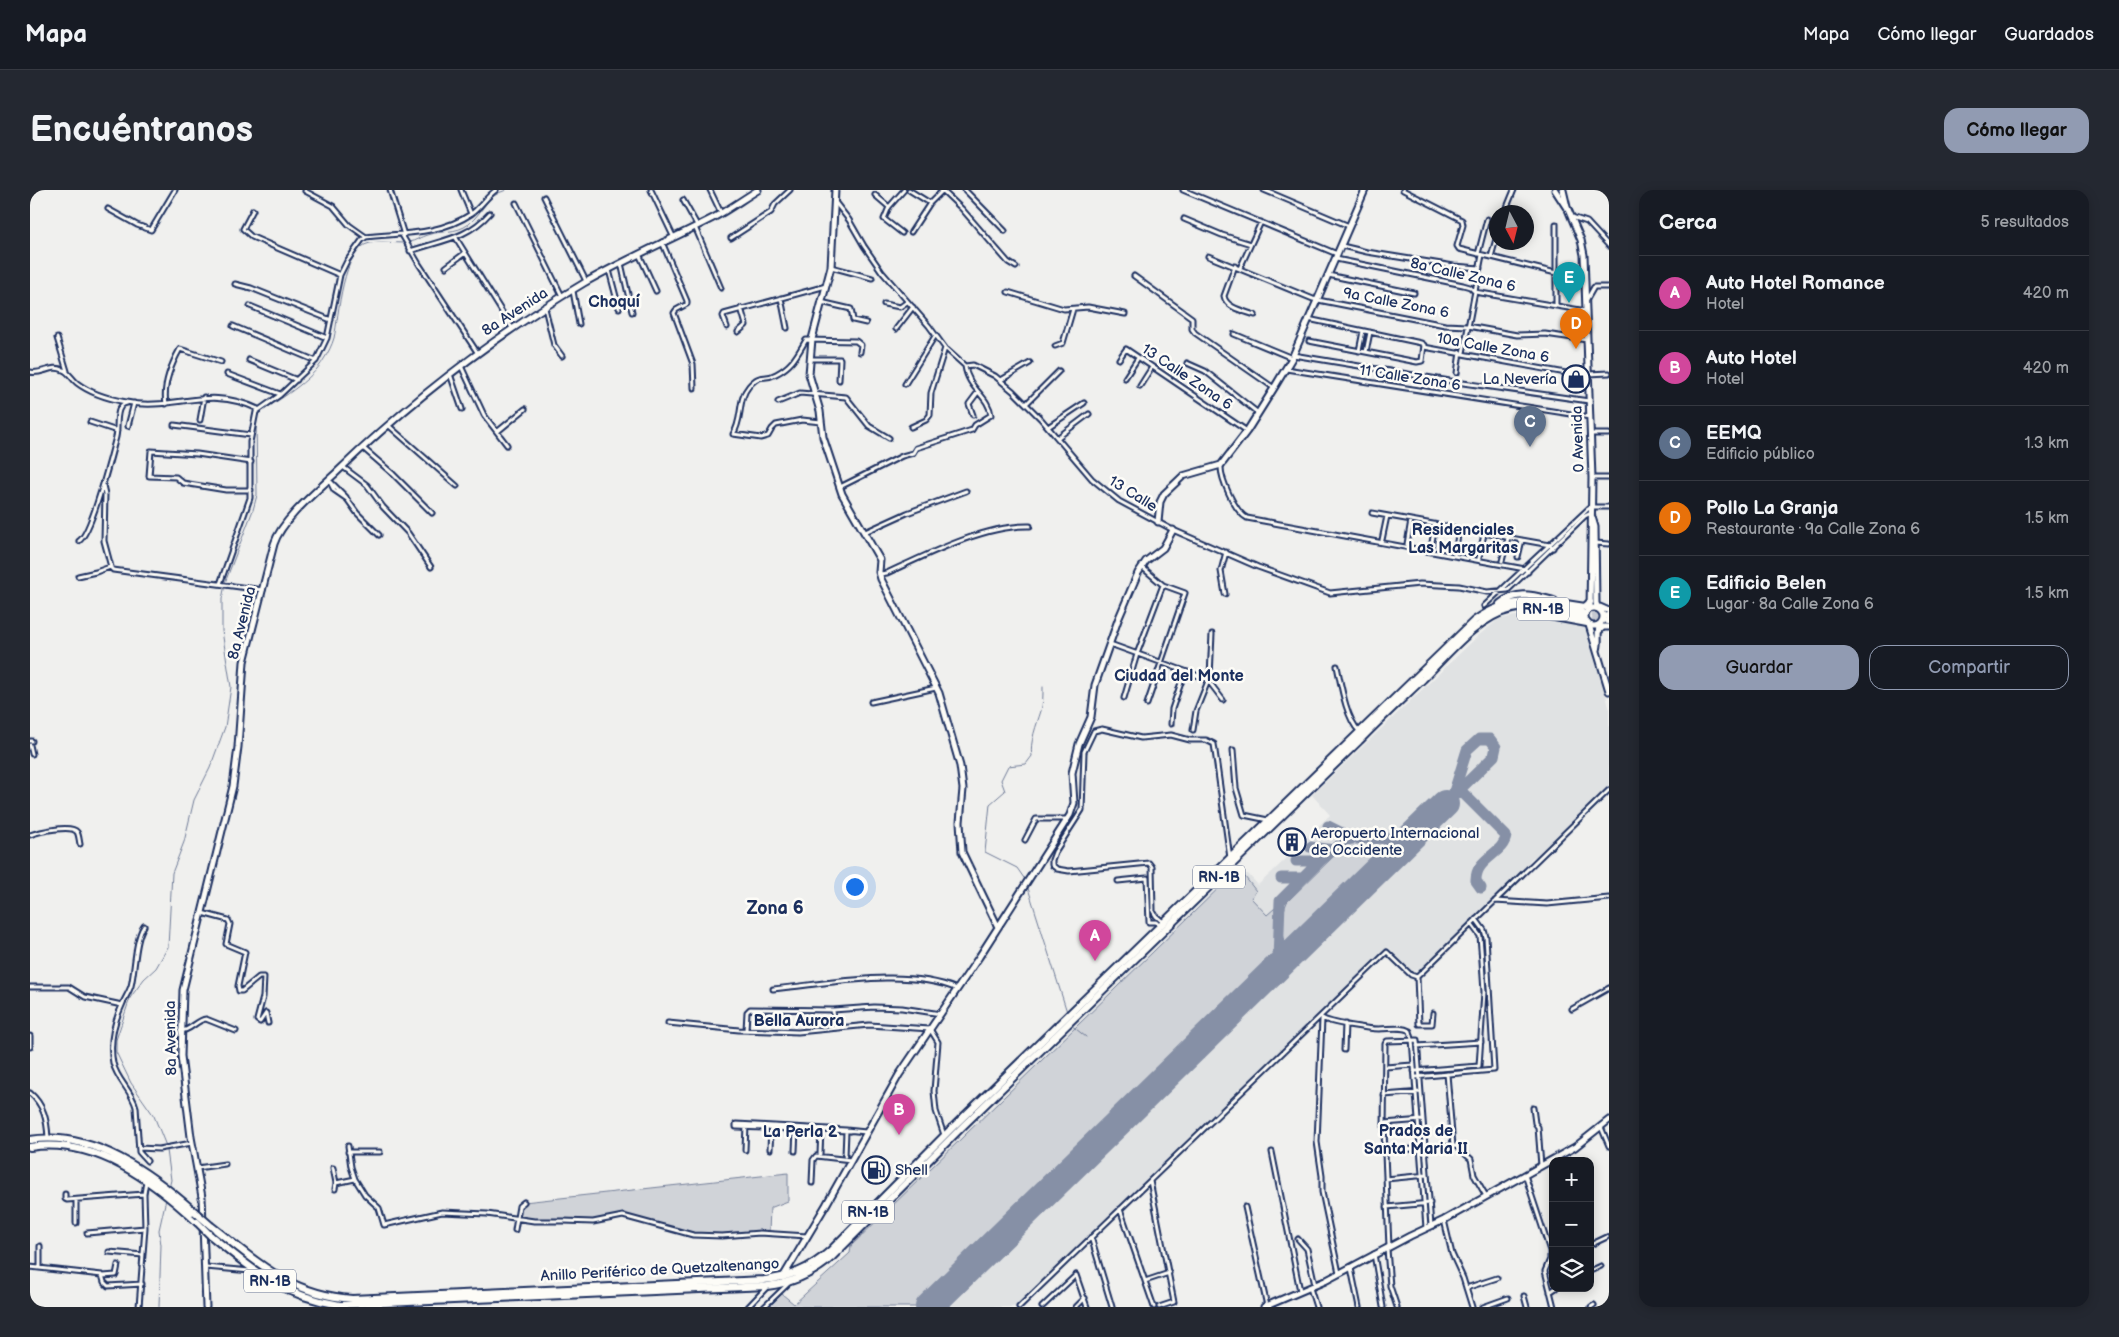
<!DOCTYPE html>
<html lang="es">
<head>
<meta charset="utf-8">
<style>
	body { margin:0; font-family:"Balsamiq Sans",sans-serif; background:#242831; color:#f1f3f6 }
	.controls { position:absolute; right:15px; bottom:15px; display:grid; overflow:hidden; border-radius:10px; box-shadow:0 2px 12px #0003 }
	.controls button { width:45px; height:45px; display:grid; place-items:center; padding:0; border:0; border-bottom:1px solid #363941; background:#171b24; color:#f1f3f6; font:25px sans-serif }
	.compass { position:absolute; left:1459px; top:15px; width:45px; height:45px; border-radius:50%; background:#171b24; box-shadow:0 2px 12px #0003; rotate:173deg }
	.you { position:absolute; left:824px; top:696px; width:18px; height:18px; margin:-12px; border:4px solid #fff; border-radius:50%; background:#1a73e8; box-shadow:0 0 0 8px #1a73e833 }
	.badge { display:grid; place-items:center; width:32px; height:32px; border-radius:50%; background:#919bb2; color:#fff; font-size:16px; font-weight:700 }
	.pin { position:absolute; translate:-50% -41px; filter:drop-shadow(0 1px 2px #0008) }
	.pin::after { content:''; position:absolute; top:26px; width:18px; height:15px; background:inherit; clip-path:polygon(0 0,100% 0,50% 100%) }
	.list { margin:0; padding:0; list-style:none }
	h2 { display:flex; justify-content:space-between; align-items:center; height:65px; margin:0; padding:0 20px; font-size:21px }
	h2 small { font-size:16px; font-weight:400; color:#9ea1a6 }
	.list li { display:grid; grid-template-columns:32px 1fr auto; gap:15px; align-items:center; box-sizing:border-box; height:75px; padding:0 20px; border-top:1px solid #363941 }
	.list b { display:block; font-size:19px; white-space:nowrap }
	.list p { margin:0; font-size:16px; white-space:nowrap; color:#9ea1a6 }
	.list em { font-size:16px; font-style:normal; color:#9ea1a6 }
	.actions { display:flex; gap:10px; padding:15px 20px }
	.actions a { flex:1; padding:11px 0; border:1px solid #919bb2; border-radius:15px; text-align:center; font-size:18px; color:#919bb2 }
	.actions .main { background:#919bb2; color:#111 }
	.icon { flex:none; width:28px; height:28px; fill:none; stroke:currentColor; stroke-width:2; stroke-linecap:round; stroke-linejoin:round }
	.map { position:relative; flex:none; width:1579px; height:1117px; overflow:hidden; border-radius:15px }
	header { display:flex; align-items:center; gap:30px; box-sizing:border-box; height:70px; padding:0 25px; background:#171b24; border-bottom:1px solid #363941 }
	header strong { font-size:24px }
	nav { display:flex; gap:28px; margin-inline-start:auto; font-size:18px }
	.intro { display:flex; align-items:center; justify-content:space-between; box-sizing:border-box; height:120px; padding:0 30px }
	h1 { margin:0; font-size:35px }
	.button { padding:12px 22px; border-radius:15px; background:#919bb2; color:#111; font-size:18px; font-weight:700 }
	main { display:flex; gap:30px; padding:0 30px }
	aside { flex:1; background:#171b24; border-radius:15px; box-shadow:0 2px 12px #0003 }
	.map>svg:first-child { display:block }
</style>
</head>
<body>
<header>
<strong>Mapa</strong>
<nav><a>Mapa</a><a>Cómo llegar</a><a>Guardados</a></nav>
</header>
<div class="intro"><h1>Encuéntranos</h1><a class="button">Cómo llegar</a></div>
<main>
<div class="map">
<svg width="1579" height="1117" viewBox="0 0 1579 1117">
	<rect width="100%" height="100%" fill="#f0f0ee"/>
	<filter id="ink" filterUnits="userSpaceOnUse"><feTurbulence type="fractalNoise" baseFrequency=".02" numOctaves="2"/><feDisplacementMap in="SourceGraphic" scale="10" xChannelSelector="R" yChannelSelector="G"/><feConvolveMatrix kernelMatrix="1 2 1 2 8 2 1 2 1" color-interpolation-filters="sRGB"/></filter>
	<g filter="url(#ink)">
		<path fill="#e0e2e3" d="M1486 426H1503L1559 438 1579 517V596L1505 668 1503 667 1499 671 1500 673 1391 780 1381 781 1358 757 987 1117H739L764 1114 820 1063 821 1056 865 1011 1201 684H1218L1228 695 1257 668 1248 658 1269 639 1277 647 1300 625 1282 605 1449 445 1469 429Z"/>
		<path fill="#d0d3d8" stroke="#76819b" d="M1325 653H1355L1358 659 1357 663 1263 754H1256C1251 744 1252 722 1257 712L1314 656Z
			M1200 687H1215L1226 701 1221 708 1237 725 1245 718V770L889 1117H739L752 1104 764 1114 820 1063 821 1056Z
			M758 983V1011L740 1018 739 1043 676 1046 636 1039 593 1026 560 1032 488 1028 494 1012Z"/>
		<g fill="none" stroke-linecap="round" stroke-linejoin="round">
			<path stroke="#6f7b97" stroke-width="1" d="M379 52C386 51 390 47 397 45 411 40 426 44 439 34 454 21 456 6 476 0
				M996 691 987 678 955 662 960 614 975 601 971 590 978 576 996 574 1002 566C999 553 1007 534 1011 521 1013 514 1013 505 1013 497
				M997 695 1037 822
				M1041 835 1056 847
				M136 956 124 926 101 893 86 862V850L100 808 114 789 126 778 138 757 142 683 154 652 164 610 180 578 195 537 201 497 192 441V409L196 390 223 320 227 305 226 225C248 210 281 192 294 169 298 163 302 155 304 148 309 126 312 58 340 53 351 51 364 53 375 53
				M137 960 141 990 139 998
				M129 1117 131 1055 129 1040 136 1009"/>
			<path stroke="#8690a6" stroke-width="11" d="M1430 600 1476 646C1474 664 1445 668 1446 691L1451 698
				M1415 614 1464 566 1466 557 1460 549H1449L1437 560 1422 608
				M1298 636 1322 648
				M1356 648 1362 650 1363 658 1360 668
				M1280 657 1305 660
				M1266 671H1290
				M1251 688H1273
				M1250 754 1252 760 1256 762 1269 756
				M1235 790 1243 780 1248 770 1250 711 1290 671 1317 649 1375 648 1385 643"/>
			<path stroke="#8690a6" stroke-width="28" d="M899 1117 1415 614"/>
			<path stroke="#c5c9d1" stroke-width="6" stroke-dasharray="6 3" stroke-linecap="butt" d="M1553 423 1577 426
				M1553 429 1577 431"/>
			<g stroke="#1b2f5e" stroke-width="7">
				<path id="street" d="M360 0 374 45
					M431 0 441 24
					M621 0 643 46
					M680 0 691 23
					M879 0 900 13
					M912 0 932 19 978 72 986 77
					M935 0 975 41
					M1153 0 1307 64
					M1234 0 1319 36
					M1373 0 1432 30 1433 35 1427 56 1429 59 1526 83
					M275 1 303 16 319 35 336 47
					M845 5 859 17
					M514 7 556 91
					M653 10 667 35
					M805 12 819 30 834 56 852 82 899 136 915 158 935 176 943 175 965 186 983 201 1011 229 1062 289 1089 311 1143 340 1228 377 1300 403 1390 394 1429 396 1457 402 1478 400 1555 326 1561 323
					M486 13 532 106
					M78 19 107 35 121 40 145 0
					M223 20 213 39 222 47 310 85
					M1475 22 1484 0
					M1542 27 1557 32 1579 56
					M1154 29 1192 45 1221 54
					M665 37 691 98
					M881 42 900 13 912 1
					M872 43 854 29 859 17 874 0
					M372 45 389 74 447 162
					M426 48 482 138
					M701 48 741 22 745 14 760 0
					M632 52 657 111V114L646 120 644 123 663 174 664 198
					M1312 56 1337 62 1424 76 1450 78
					M380 61C412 50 437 49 460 23
					M609 64 626 101
					M1448 64 1457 29
					M1178 66 1283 109 1415 135 1438 136 1487 145 1515 144 1557 150
					M1461 67 1466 49
					M1306 69 1433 95 1440 97 1445 102 1556 121
					M591 73 602 122
					M1205 76 1194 106C1196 118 1214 121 1225 125
					M416 77 435 63
					M801 77 842 88
					M1210 78 1231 32
					M579 80 589 118
					M1298 85 1384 103
					M1104 86 1162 128V139L1165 143 1244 198
					M205 94 221 98 301 130
					M543 101 549 134
					M978 102 1034 119 1058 117 1095 124
					M751 108 757 138
					M1556 111 1564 97H1579
					M791 112 821 119 823 130 836 133
					M854 114 870 117 877 112
					M220 116 297 148
					M1526 116V34
					M515 118 524 155 532 166
					M1278 129 1391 153 1394 155 1392 171 1387 172 1279 151
					M203 136 286 171
					M697 137 693 126 694 124 796 96
					M866 139 883 117
					M708 142 716 135 711 118
					M1204 144 1262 168
					M27 148 37 181
					M1025 156 1033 153 1043 119
					M1394 157 1558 187
					M1329 161 1333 141
					M1336 162 1340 142
					M1433 163 1452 65
					M1263 165 1426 192 1559 211
					M780 169H810L809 190
					M1089 169 1096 159 1217 241
					M219 170 267 190
					M1157 173 1175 181 1228 223
					M431 176 454 225 477 255
					M1256 179 1560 227
					M0 182C12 185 22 174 33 180 39 182 42 189 47 193 60 203 80 209 96 212 144 222 177 194 228 219
					M1427 183 1430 162
					M197 184 250 204
					M420 184 432 219
					M1558 184 1579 183
					M1095 188 1108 168
					M971 190 1000 173
					M875 194 905 146
					M1110 196 1122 177
					M748 212 770 203 816 207 839 236 859 248
					M136 214C133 196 141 175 150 159L191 172
					M996 214 1029 181
					M943 225 939 214 948 202
					M170 230 174 207
					M60 232 87 241
					M791 232 772 230 746 235 742 239 738 246 731 248 703 244C713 230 707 210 719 196 731 182 734 191 746 184 763 175 767 165 776 150L826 151 831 155 830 162
					M144 235 221 245
					M358 235 427 296
					M98 236 104 213
					M881 237 896 230 900 225 901 203 915 158
					M1018 237 1054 213
					M467 242 495 219
					M1560 244H1579
					M1027 248 1059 224
					M333 258 363 284 402 323
					M1191 275C1190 288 1205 322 1217 328L1495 379 1498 382
					M313 277 337 295 353 317 378 343 401 377
					M1562 288H1579
					M299 290 304 300 317 309 327 323 349 345
					M301 292 316 307
					M73 295 75 304 74 351 81 377
					M810 297 872 266 883 263 886 258 942 240 945 235 961 225C959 206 938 199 935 176
					M221 300H196L153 293 146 287 119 286 121 261 167 264 221 272
					M1342 323 1520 355 1523 358
					M835 342 877 323 936 301
					M1352 350 1357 326
					M49 351C62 343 81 265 86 247 88 238 86 229 89 220 91 216 92 214 97 213
					M1565 353 1579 354
					M1377 354 1381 330
					M1401 358 1405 335
					M1425 363 1429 339
					M1488 367 1492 350
					M1449 368 1454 344
					M1472 371 1478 348
					M1112 377 1133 395 1155 403 1117 514
					M850 384 857 383C898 364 955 335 1000 336
					M48 386 66 382 80 377 83 380 233 400
					M190 394 220 308V252L226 222 250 205 286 171 297 148 310 85 317 71 332 50 336 47C371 43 410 45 441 24 450 18 456 7 466 0
					M1195 404 1191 381 1196 362
					M1454 416 1558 319 1562 317H1579
					M1080 454 1177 489 1193 510
					M1307 476C1311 495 1316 528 1329 541
					M1094 508 1107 464 1133 395
					M841 512 906 498
					M1141 534 1142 519 1155 481
					M1163 540 1166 521 1180 486 1182 444
					M0 551H2
					M0 555 2 564
					M1203 560 1206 598 1214 625 1238 630
					M0 645C8 642 41 634 47 642 49 645 49 650 50 654
					M995 650 1006 629H1037
					M1088 691 1117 688 1119 732H1126L1130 736
					M1465 711 1517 714 1579 708
					M172 723 198 730 200 734 196 754 215 762 208 796 209 801H212L229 787H234L233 807 227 830 230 832 236 823 238 833
					M1133 732 1126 726 1123 721 1122 677 1119 673 1039 681 1027 679 1022 675V670L1025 662 1052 620 1054 562 1064 541 1072 539 1111 548 1141 545 1160 550H1176L1184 554 1200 668
					M114 736C105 749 105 780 101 796 99 802 95 808 93 813 84 832 79 853 83 873 87 890 102 901 106 917L109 962 117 971
					M0 797H39L55 807 92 815
					M743 799C798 794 875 777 927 799
					M1542 819 1579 798
					M803 820 805 838
					M1403 823 1402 834H1389L1387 787 1579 600
					M1292 828C1299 833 1340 839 1349 839 1360 839 1371 836 1380 841L1382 849
					M1292 829 1287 952 1292 986V1002L1309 1083
					M638 833 709 840 768 842 839 835 900 839 908 852 904 901 906 921 914 945
					M716 840 717 822 720 819 803 820 844 817 872 818 911 824
					M150 841C161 841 166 830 176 829L206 841
					M0 846V857
					M1382 849 1396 1038
					M1387 856 1451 852
					M1314 860 1315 834
					M1355 877 1383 875
					M1384 881 1449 876 1454 802 1452 771 1450 746 1441 734
					M1417 884 1423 956
					M1385 887 1464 880 1456 747 1454 740 1446 729
					M0 903C14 915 17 930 18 948
					M1354 905 1391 902
					M1503 918 1505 933 1508 937 1511 976
					M1354 933 1393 930
					M1571 937 1579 956
					M820 941 706 937V934L816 940 836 942
					M318 956 321 977 325 989 335 1005 349 1018 354 1035 412 1022 457 1024 504 1031H534L563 1032 593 1026 663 1045 692 1046 730 1043 777 1046
					M109 958 129 959 162 953
					M740 959 741 937
					M715 960 716 935
					M765 961 766 939
					M1355 961 1426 956 1441 969 1444 985 1456 1006
					M318 962H350
					M1242 962 1270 1101
					M790 964 791 939
					M815 966 816 941
					M167 978 195 974
					M303 978 306 993
					M1495 985 1520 1061V1069L1515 1081 1524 1117
					M1356 989 1397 985
					M1120 991 1144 1112 1129 1117
					M782 993 783 970 786 966 821 970
					M305 999 306 993 325 989
					M35 1004V1009L37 1010 114 1004
					M1215 1017 1237 1116
					M1357 1017 1400 1013
					M1090 1019 1124 1117
					M1414 1030 1422 1064 1433 1088 1442 1117
					M46 1033V1010
					M485 1040 489 1016 494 1012
					M57 1043 115 1038
					M1061 1047 1082 1117
					M1268 1049 1277 1059 1285 1095
					M1560 1055 1577 1047
					M10 1056V1077
					M1359 1057 1354 940 1355 854 1357 851 1387 850 1401 1036
					M1357 1059 1360 1096 1367 1117
					M79 1062 113 1065
					M1344 1064 1353 1117
					M0 1077 72 1085 74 1092 78 1096 112 1094
					M176 1077 220 1081
					M1321 1078 1329 1117
					M1560 1081 1571 1076
					M73 1086 86 1085 88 1075
					M1115 1091 1139 1083
					M1280 1098 1286 1117
					M1436 1098 1467 1088
					M1520 1102 1526 1098
					M1494 1106 1497 1117
					M109 1117 115 1038 114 1004 116 991
					M718 1117 737 1097
					M734 1117 759 1093
					M989 1117 1357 762 1381 785 1387 787
					M1012 1117 1046 1085 1057 1117
					M1046 1117 1055 1108
					M1453 1117 1478 1108
					M1561 1117 1564 1115"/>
			</g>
			<g stroke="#1b2f5e" stroke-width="9">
				<path id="secondary" d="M805 0 801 77 782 149 779 184 790 221 793 247 812 304 850 370 849 382 851 389 909 503 930 576 933 599 930 632 932 662 968 737
					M1525 0 1536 17
					M1533 0 1537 17 1551 50 1554 65 1562 288 1560 419
					M1562 327 1565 337 1566 413 1568 419
					M1128 332 1130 312 1134 304 1153 286 1191 275 1217 241 1244 198 1262 168 1335 0
					M1570 417 1579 421
					M1555 427a9 9 0 1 1 18 0a9 9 0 1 1-18 0Z
					M1559 435 1579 501
					M1569 441 1573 437H1579
					M1567 460C1570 452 1566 442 1570 434
					M753 1087 796 1015 869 885 949 767 1040 625 1044 613 1042 583 1049 554 1061 527 1065 495 1088 430 1108 383 1116 371 1133 358 1143 340
					M176 1117 172 1007 161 947 151 866 153 800 203 596 208 557 214 472 244 354C252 329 288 300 308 281 383 209 465 146 554 93 596 69 640 50 683 28 698 20 713 9 728 0
					M1234 1117 1295 1091 1380 1046 1414 1030 1545 957 1579 930"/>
			</g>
			<g stroke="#1b2f5e" stroke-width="10">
				<path id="highway" d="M1470 414C1488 400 1504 406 1524 411
					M1536 414 1555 417 1560 412
					M1498 422 1557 433
					M1577 426H1579
					M1577 431H1579
					M1330 550C1350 529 1372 509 1393 489 1417 465 1448 426 1482 419 1505 414 1530 422 1553 429
					M0 950C63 940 121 983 165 1022
					M0 957C65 947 122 990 167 1032
					M181 1036C229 1073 259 1104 322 1109L734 1090C760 1087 780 1079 800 1061L921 939 1444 431C1481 404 1512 410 1553 423
					M180 1045C224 1081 252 1106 310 1115L737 1096C763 1093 783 1084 802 1067L933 936 1329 551 1330 541"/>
			</g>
			<use href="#street" stroke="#fdfcf7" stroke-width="3"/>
			<use href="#secondary" stroke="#fdfcf7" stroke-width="5"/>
			<use href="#highway" stroke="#fdfcf7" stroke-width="6"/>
			<g stroke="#1b2f5e" stroke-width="10" stroke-linecap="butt">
				<path id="highway-bridge" d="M165 1022 181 1036
					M167 1032 180 1045"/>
			</g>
			<use href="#highway-bridge" stroke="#fdfcf7" stroke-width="6"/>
		</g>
	</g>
	<defs>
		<g id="shop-ring" transform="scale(1.4375)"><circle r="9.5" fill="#fdfcf7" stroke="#1b2f5e" stroke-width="1.5"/><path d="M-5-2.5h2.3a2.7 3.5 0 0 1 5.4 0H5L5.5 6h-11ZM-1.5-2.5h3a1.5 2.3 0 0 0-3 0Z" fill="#1b2f5e"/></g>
		<g id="building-ring" transform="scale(1.4375)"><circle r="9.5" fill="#fdfcf7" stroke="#1b2f5e" stroke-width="1.5"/><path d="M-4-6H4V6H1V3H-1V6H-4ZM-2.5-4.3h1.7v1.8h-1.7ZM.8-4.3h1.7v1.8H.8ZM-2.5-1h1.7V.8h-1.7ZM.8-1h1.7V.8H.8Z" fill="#1b2f5e"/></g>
		<g id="fuel-ring" transform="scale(1.4375)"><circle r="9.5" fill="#fdfcf7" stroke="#1b2f5e" stroke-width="1.5"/><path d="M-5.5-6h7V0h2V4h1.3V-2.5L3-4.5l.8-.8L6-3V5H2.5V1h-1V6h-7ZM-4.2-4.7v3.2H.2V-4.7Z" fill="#1b2f5e"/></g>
	</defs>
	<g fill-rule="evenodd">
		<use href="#shop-ring" x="1546" y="189"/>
		<use href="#building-ring" x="1262" y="652"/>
		<use href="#fuel-ring" x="846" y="980"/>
	</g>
	<g text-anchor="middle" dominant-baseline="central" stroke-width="5" stroke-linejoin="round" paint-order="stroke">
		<g fill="#fdfcf7" stroke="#5f6c8c" stroke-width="1">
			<rect x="1487" y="407.5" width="52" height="23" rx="4"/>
			<rect x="1163" y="675.5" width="52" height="23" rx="4"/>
			<rect x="812" y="1010.5" width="52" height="23" rx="4"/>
			<rect x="214" y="1079.5" width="52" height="23" rx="4"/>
		</g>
		<g font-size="14" font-weight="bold" fill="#1b2f5e">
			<text x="1513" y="419">RN-1B</text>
			<text x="1189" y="687">RN-1B</text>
			<text x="838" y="1022">RN-1B</text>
			<text x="240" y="1091">RN-1B</text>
		</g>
		<g font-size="15" fill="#1b2f5e" stroke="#fdfcf7">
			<text transform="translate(1433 85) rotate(13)">8a Calle Zona 6</text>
			<text transform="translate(1366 113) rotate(11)">9a Calle Zona 6</text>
			<text transform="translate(485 122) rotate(-33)">8a Avenida</text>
			<text transform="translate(1463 158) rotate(10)">10a Calle Zona 6</text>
			<text transform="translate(1157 187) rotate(34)">13 Calle Zona 6</text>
			<text transform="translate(1380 188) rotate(9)">11 Calle Zona 6</text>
			<text transform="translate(1548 249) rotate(-92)">0 Avenida</text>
			<text transform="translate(1103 304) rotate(32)">13 Calle</text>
			<text transform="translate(212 433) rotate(-76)">8a Avenida</text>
			<text transform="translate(141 848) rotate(-91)">8a Avenida</text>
			<text transform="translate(630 1080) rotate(-3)">Anillo Periférico de Quetzaltenango</text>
		</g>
		<g font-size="15" fill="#1b2f5e" stroke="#fdfcf7" text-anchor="start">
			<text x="1527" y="189" text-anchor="end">La Nevería</text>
			<text x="1281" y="643">Aeropuerto Internacional<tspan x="1281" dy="17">de Occidente</tspan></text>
			<text x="865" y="980">Shell</text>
		</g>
		<g font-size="16" font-weight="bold" fill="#1b2f5e" stroke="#fdfcf7">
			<text x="584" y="112">Choquí</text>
			<text x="1433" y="340">Residenciales<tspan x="1433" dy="18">Las Margaritas</tspan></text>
			<text x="1149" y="486">Ciudad del Monte</text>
			<text x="769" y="831">Bella Aurora</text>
			<text x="1386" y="941">Prados de<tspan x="1386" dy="18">Santa Maria II</tspan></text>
			<text x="770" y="942">La Perla 2</text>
		</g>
		<g font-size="18" font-weight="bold" fill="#1b2f5e" stroke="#fdfcf7">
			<text x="745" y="718">Zona 6</text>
		</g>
	</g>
</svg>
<div class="controls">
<button>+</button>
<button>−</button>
<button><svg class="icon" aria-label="layers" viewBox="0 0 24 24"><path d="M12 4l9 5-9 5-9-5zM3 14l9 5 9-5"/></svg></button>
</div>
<svg class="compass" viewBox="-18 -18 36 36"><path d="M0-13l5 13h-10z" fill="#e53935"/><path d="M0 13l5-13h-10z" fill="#9ea1a6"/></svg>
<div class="you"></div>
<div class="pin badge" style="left:1065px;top:771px;background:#d1479c">A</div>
<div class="pin badge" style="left:869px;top:945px;background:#d1479c">B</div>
<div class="pin badge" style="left:1500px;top:257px;background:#5c6f8a">C</div>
<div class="pin badge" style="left:1546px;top:159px;background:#e8710a">D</div>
<div class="pin badge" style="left:1539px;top:113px;background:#0f9aa8">E</div>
</div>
<aside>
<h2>Cerca<small>5 resultados</small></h2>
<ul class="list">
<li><span class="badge" style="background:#d1479c">A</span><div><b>Auto Hotel Romance</b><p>Hotel</p></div><em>420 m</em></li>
<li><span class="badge" style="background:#d1479c">B</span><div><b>Auto Hotel</b><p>Hotel</p></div><em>420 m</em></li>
<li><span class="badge" style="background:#5c6f8a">C</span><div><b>EEMQ</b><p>Edificio público</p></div><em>1.3 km</em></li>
<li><span class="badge" style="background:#e8710a">D</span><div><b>Pollo La Granja</b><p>Restaurante · 9a Calle Zona 6</p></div><em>1.5 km</em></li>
<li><span class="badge" style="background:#0f9aa8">E</span><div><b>Edificio Belen</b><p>Lugar · 8a Calle Zona 6</p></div><em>1.5 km</em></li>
</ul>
<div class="actions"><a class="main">Guardar</a><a>Compartir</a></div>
</aside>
</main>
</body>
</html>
